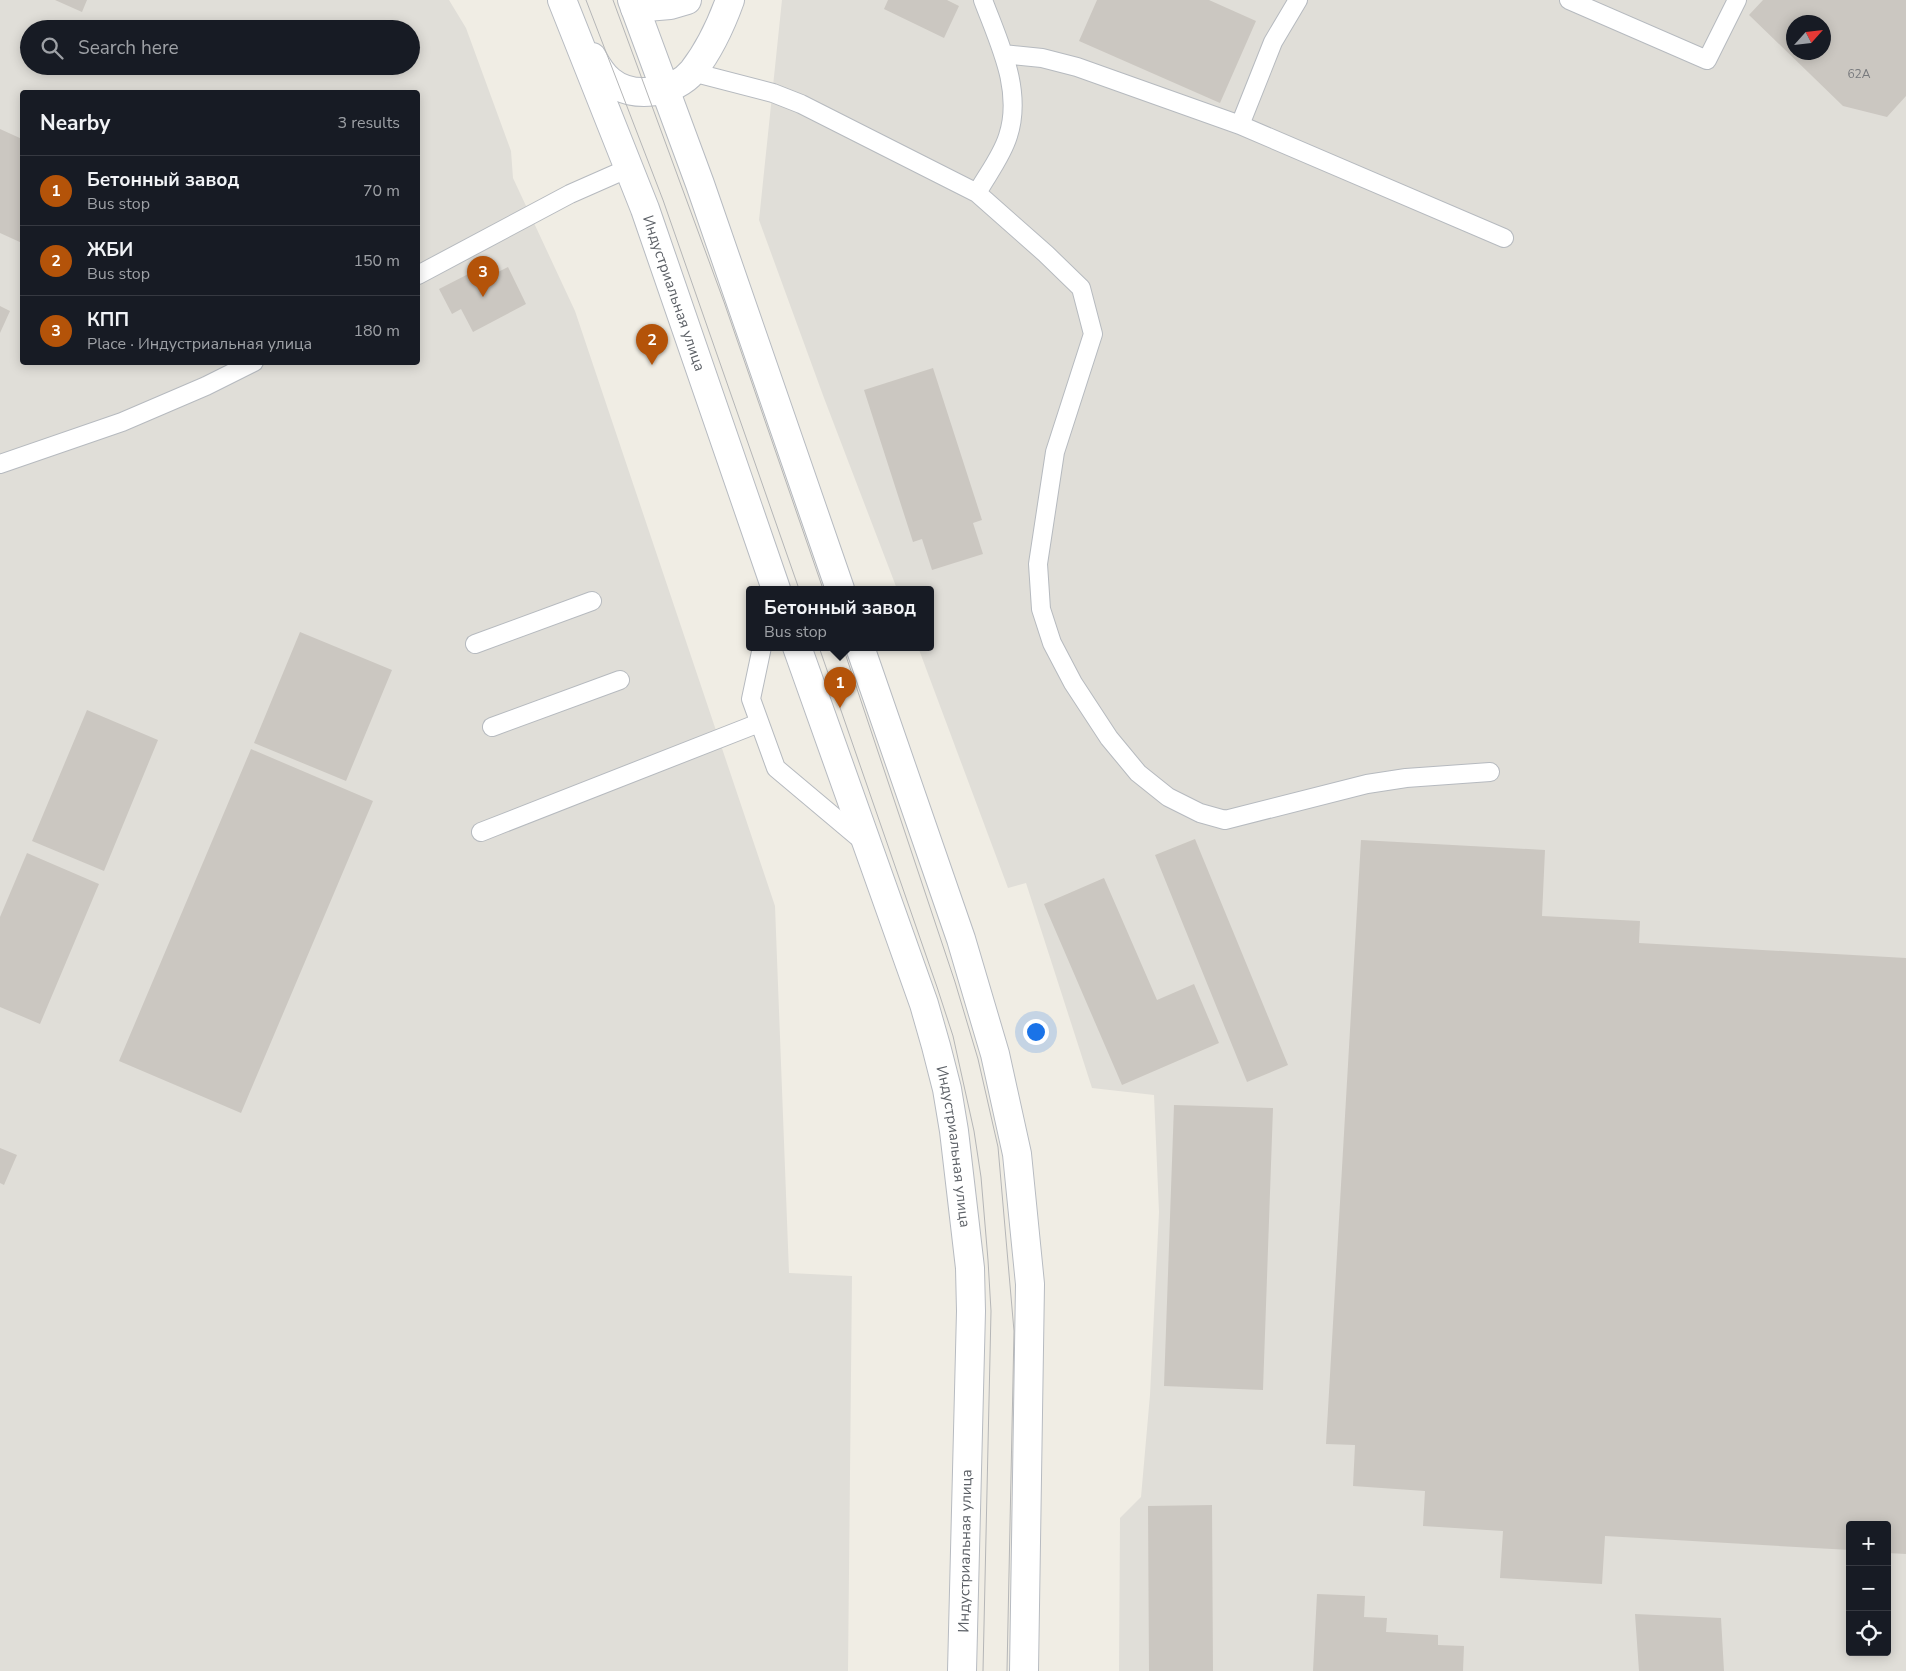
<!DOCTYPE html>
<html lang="en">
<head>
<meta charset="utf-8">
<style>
	body { margin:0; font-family:"Nunito Sans",sans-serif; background:#242831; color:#f1f3f6 }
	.controls { position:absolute; right:15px; bottom:15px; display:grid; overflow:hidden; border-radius:5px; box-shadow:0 2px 12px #0003 }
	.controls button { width:45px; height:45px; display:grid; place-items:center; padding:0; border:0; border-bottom:1px solid #363941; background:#171b24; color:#f1f3f6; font:25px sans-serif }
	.compass { position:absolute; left:1786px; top:15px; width:45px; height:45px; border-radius:50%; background:#171b24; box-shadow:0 2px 12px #0003; rotate:63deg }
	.you { position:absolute; left:1035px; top:1031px; width:18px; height:18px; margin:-12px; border:4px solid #fff; border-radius:50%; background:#1a73e8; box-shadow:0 0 0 8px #1a73e833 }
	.badge { display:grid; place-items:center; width:32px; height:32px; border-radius:50%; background:#b45309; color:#fff; font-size:16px; font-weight:700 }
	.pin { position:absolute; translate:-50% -41px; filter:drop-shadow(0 1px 2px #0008) }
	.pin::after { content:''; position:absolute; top:26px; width:18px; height:15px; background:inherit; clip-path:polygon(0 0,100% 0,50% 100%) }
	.popup { position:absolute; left:746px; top:586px; width:188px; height:65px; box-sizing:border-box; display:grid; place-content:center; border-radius:5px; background:#171b24; filter:drop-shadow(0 1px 4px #0005); font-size:16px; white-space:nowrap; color:#9ea1a6 }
	.popup b { font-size:19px; color:#f1f3f6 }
	.popup::after { content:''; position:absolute; left:50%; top:100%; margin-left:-10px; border:10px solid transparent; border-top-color:#171b24 }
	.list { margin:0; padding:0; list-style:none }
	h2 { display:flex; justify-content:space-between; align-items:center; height:65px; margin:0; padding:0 20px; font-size:21px }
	h2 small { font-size:16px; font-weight:400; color:#9ea1a6 }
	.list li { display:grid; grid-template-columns:32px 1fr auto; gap:15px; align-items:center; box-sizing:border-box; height:70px; padding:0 20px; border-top:1px solid #363941 }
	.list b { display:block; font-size:19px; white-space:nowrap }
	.list p { margin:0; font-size:16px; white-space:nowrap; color:#9ea1a6 }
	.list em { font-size:16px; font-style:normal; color:#9ea1a6 }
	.icon { flex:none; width:28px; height:28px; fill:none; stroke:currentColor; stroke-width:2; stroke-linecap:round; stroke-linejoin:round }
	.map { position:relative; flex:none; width:1906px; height:1671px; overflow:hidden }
	.search { position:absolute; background:#171b24; box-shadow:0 2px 12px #0003; left:20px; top:20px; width:400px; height:55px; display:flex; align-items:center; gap:12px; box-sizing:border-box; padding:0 18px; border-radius:28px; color:#9ea1a6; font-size:19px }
	.panel { position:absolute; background:#171b24; box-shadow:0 2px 12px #0003; left:20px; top:90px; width:400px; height:275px; border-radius:5px }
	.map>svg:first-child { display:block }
</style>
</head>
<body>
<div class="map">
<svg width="1906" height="1671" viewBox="0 0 1906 1671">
	<rect width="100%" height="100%" fill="#f0ede4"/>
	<path fill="#e0ded8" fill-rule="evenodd" d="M0 0H449L466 28 511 151 513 178 575 311 775 906 789 1273 852 1276 848 1671H0ZM29 29H411V66H29ZM22 92H418V362H22Z
		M782 0H1906V1671H1119L1120 1518 1141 1497 1150 1395 1159 1212 1154 1095 1092 1088 1026 883 1008 888 918 647H930V589H897L824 398 759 220ZM1794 22H1824V52H1794ZM1850 1525H1887V1652H1850Z"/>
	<path fill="#cbc7c1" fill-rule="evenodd" d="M55 0H87L82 12Z
		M888 0H947L959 6 944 38 884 9Z
		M1097 0H1209L1256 21 1220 103 1079 41Z
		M1763 0H1906V96L1887 117 1843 106 1749 15ZM1794 22H1824V52H1794Z
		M0 129 22 139V243L0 233Z
		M484 266 490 276 508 267 526 304 473 332 461 309 452 314 439 289Z
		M0 306 10 311 0 333Z
		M933 368 982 520 973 523 983 554 932 570 922 539 913 542 864 390Z
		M300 632 392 670 346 781 254 743Z
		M87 710 158 740 104 871 32 841Z
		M251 749 373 801 241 1113 119 1061Z
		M1195 839 1288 1065 1247 1082 1155 855Z
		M1361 840 1545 850 1542 916 1640 921 1639 943 1906 958V1554L1887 1553V1525H1850V1550L1605 1536 1602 1584 1500 1578 1503 1531 1423 1526 1425 1491 1353 1486 1355 1445 1326 1444Z
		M27 853 99 884 40 1024 0 1007V917Z
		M1104 878 1157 1000 1194 984 1219 1043 1122 1085 1044 904Z
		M1174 1105 1273 1108 1263 1390 1164 1386Z
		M0 1148 17 1155 4 1185 0 1183Z
		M1212 1505 1213 1671H1149L1148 1506Z
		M1317 1594 1365 1596 1364 1617 1387 1618 1386 1632 1438 1635V1645L1464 1646 1463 1671H1313Z
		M1635 1614 1721 1618 1724 1671H1639Z"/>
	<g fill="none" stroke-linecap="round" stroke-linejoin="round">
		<g stroke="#b6babf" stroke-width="20">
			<path id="service" d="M1569 0 1707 60 1737 0
				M1003 54 1042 58 1077 67 1240 125 1273 42 1298 0
				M692 72 773 93 801 104 977 193 1046 254 1081 288 1093 334 1055 452 1038 564 1041 609 1052 643 1073 683 1109 738 1138 773 1168 797 1200 813 1225 820 1367 784 1406 778 1490 772
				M1240 125 1504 238
				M977 193C987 175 1002 156 1008 136 1023 90 999 43 983 0
				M418 275 570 194 629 168
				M0 464 122 422 206 386 254 362
				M475 644 592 601
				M762 647 751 699 776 768 864 842
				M492 727 620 680
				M481 832 759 723"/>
		</g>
		<g stroke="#b7bbc1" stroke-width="30">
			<g id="secondary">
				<path id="s1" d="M562 0 645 209 776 589"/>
				<path d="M632 0 700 184 840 589"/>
				<path d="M635 8 670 5 687 0"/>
				<path d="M592 57C597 66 602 75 610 81 633 100 675 93 693 71 710 49 721 25 730 0"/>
				<path id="s2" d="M797 647 924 1004 936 1046 947 1089 954 1131 970 1268 971 1311 962 1671"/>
				<path d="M860 647 961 939 995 1054 1017 1154 1030 1284 1024 1671"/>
			</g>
		</g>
		<use href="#service" stroke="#fff" stroke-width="18"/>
		<use href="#secondary" stroke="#fff" stroke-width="28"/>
		<path stroke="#b5b6b7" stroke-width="1" d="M586 0 663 200 799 589
			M613 0 724 302 823 589
			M819 647 937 987 953 1036 974 1131 981 1177 988 1260 991 1311 983 1671
			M843 647 955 982 978 1059 998 1147 1014 1331 1007 1671"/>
	</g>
	<g text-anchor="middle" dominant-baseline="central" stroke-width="5" stroke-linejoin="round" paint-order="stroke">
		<g font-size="12" fill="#787a7d">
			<text x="1859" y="74">62А</text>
		</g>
		<g font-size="15" fill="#5c6066" stroke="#fff">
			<text stroke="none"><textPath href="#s1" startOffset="314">Индустриальная улица</textPath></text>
			<text stroke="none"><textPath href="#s2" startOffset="525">Индустриальная улица</textPath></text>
			<text transform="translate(965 1551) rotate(-89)">Индустриальная улица</text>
		</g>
	</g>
</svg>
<div class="controls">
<button>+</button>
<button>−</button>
<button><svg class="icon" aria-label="locate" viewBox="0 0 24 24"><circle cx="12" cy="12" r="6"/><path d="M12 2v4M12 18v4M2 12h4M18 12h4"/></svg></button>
</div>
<svg class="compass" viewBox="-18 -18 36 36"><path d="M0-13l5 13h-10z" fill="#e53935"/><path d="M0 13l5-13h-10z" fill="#9ea1a6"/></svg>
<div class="you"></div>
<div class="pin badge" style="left:840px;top:708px">1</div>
<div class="popup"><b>Бетонный завод</b>Bus stop</div>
<div class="pin badge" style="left:652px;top:365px">2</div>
<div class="pin badge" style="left:483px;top:297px">3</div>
<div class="search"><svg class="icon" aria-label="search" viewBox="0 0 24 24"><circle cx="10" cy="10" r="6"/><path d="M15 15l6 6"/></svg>Search here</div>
<section class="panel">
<h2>Nearby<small>3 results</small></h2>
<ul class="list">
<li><span class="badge">1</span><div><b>Бетонный завод</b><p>Bus stop</p></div><em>70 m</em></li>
<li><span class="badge">2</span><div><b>ЖБИ</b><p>Bus stop</p></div><em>150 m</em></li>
<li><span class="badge">3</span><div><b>КПП</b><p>Place · Индустриальная улица</p></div><em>180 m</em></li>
</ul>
</section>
</div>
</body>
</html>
